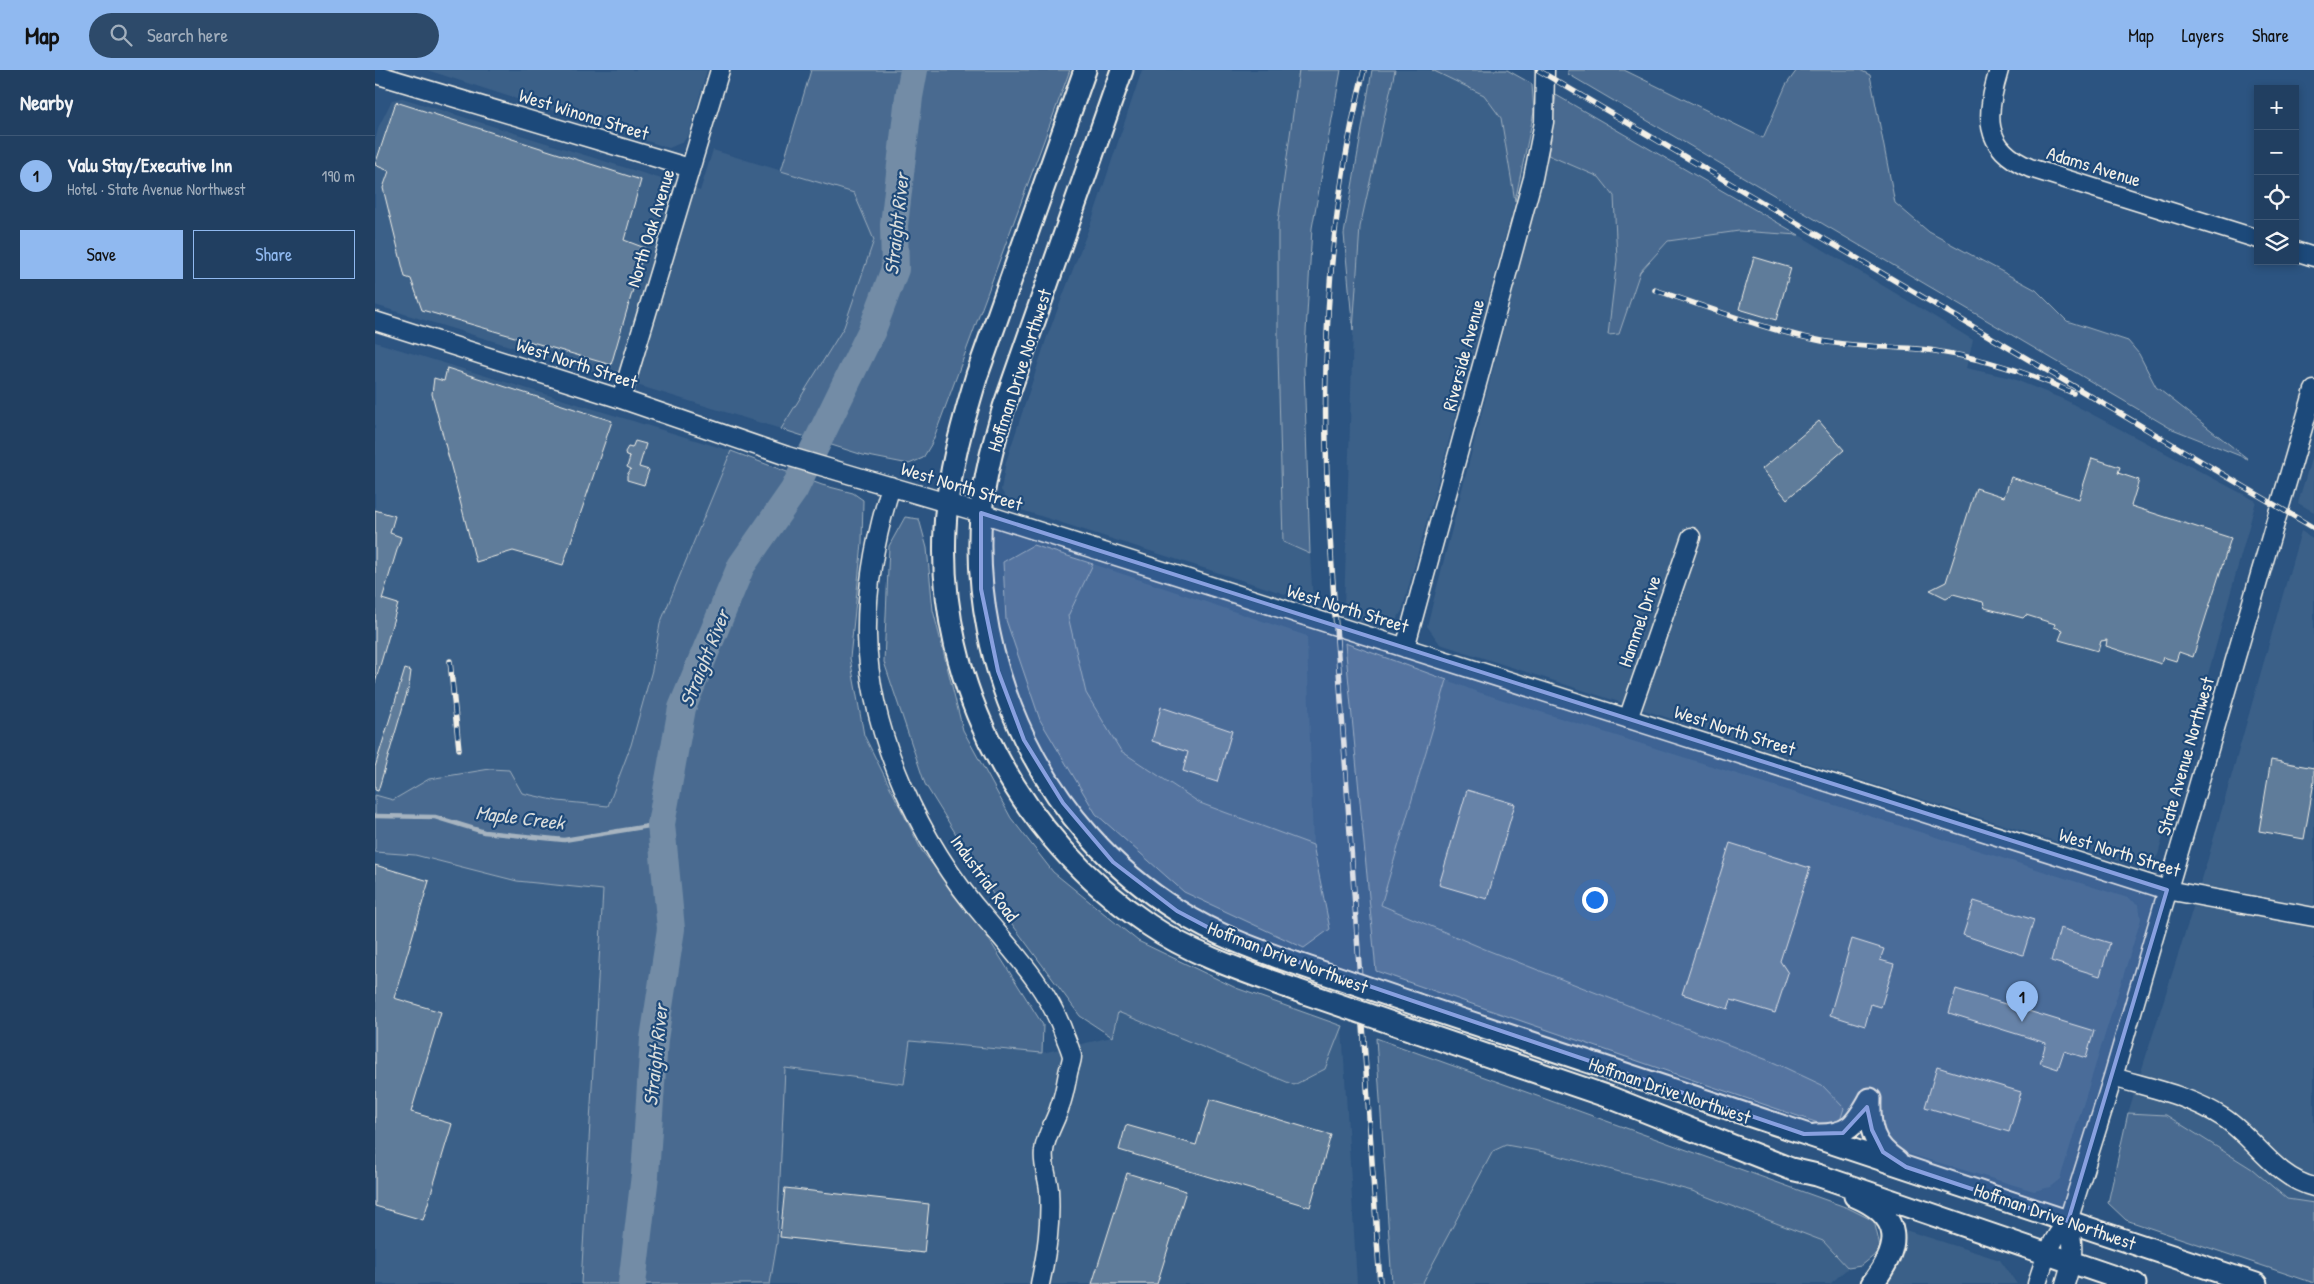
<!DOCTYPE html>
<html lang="en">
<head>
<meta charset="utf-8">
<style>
	body { margin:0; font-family:"Patrick Hand",sans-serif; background:#2d4a6a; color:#f1f3f6 }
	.controls { position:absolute; right:15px; top:15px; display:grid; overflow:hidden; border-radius:0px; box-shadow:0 2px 8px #0003 }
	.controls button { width:45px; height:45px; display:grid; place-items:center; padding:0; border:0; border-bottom:1px solid #3e5876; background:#213f61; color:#f1f3f6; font:25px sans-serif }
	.you { position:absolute; left:1219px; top:829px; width:18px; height:18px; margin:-12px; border:4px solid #fff; border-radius:50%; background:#1a73e8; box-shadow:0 0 0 8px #1a73e833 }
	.badge { display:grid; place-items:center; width:32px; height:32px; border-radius:50%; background:#90b9f0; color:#111; font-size:16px; font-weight:700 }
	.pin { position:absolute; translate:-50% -41px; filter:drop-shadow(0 1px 2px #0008) }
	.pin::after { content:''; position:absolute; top:26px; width:18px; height:15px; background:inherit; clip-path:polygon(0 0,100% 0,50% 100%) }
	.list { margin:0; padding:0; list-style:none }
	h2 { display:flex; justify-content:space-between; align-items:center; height:65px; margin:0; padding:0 20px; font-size:21px }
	h2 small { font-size:16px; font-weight:400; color:#a2afbd }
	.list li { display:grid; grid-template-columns:32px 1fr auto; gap:15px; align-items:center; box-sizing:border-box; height:80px; padding:0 20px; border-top:1px solid #3e5876 }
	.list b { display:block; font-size:19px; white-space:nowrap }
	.list p { margin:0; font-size:16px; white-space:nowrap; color:#a2afbd }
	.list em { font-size:16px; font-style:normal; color:#a2afbd }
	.actions { display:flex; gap:10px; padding:15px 20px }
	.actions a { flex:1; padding:11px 0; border:1px solid #90b9f0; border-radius:0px; text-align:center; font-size:18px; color:#90b9f0 }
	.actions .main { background:#90b9f0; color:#111 }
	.icon { flex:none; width:28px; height:28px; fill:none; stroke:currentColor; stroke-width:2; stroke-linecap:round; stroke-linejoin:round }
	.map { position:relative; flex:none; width:1939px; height:1214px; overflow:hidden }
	header { display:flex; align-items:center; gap:30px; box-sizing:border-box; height:70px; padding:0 25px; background:#90b9f0; color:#111 }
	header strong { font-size:24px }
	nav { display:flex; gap:28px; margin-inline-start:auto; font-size:18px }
	.search { width:350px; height:45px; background:#2d4a6a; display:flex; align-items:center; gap:12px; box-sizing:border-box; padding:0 18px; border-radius:28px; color:#a2afbd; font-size:19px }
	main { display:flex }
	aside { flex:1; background:#213f61 }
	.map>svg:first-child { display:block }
</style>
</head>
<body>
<header>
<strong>Map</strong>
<div class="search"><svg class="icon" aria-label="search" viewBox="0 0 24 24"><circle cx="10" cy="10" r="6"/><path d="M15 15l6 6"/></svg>Search here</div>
<nav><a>Map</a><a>Layers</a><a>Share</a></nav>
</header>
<main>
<aside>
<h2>Nearby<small></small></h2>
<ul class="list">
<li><span class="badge">1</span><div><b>Valu Stay/Executive Inn</b><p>Hotel · State Avenue Northwest</p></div><em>190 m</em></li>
</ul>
<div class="actions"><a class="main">Save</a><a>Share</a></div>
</aside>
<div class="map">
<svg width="1939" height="1214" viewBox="0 0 1939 1214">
	<rect width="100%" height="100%" fill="#2c5481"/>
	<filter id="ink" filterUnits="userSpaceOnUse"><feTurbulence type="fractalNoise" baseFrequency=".02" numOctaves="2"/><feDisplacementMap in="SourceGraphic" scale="10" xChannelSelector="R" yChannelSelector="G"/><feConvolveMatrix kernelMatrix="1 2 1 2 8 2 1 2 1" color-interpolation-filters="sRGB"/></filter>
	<g filter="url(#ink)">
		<path fill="#3b6088" d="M52 0H332L314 64 308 72 294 78Z
			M767 0H924L903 152V284L908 472 935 484 938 533 637 437 626 420 631 392 672 267 717 150Z
			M1020 0H1057L1109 25 1126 48 1140 131 1027 541 1017 556 981 551 969 537 978 261 985 157Z
			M27 28 325 121 338 80 479 123 499 170 469 257 406 359 0 235V71L4 56 17 30Z
			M1173 85 1224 107 1239 126 1242 190 1236 238 1244 264 1265 202 1293 171 1364 161 1424 165 1598 270 1591 298 1636 308 1690 330 1881 431 1783 785 1771 798 1750 793 1482 709 1065 574 1052 556Z
			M0 272 356 381 285 554 277 600 256 675 233 736 183 731 147 723 133 700 115 699 54 709 18 730 0 725Z
			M1939 379V442L1923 433Z
			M1926 461 1939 469V1133L1912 1129 1877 1099 1791 1045 1753 1043 1828 806Z
			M718 494 932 566 938 775 825 733 746 681 711 623 693 546Z
			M1072 610 1100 621 1753 828 1764 835 1766 849 1685 1109 1675 1117 1659 1121 1514 1078 1446 1054 1465 1051 1469 1038 1447 1015 1400 993 1112 880 1006 835Z
			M0 782 40 785 142 811 228 819 206 1214H0Z
			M743 942 919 1015 950 999 967 956 982 1214H395L402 1173 410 998 528 1013 535 971 667 983 737 967Z
			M1131 1075 1169 1082 1317 1121 1448 1171 1473 1198 1455 1214H1047L1118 1081Z
			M1527 1159 1625 1190 1642 1214H1510L1521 1193Z"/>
		<path fill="#496b90" stroke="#9eaebc" d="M436 0H695L557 373 548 388 534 394 488 385 406 359 469 257 499 170 479 123 406 101Z
			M924 0H966L937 158 929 297 935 484 908 472 903 284V152Z
			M997 0H1020L985 157 978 261 969 164Z
			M1057 0H1132L1157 14 1159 42 1140 131 1126 48 1109 25Z
			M1193 0H1249L1388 68 1411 15 1422 0H1485L1495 5 1520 133 1554 162 1661 220 1692 251 1753 271 1764 284 1781 317 1873 389 1795 358 1193 4Z
			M1181 25 1424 165 1364 161 1293 171 1265 202 1244 264 1233 265 1242 190 1239 126 1224 107 1173 85Z
			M356 381 447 415 478 423 488 430 487 473 475 588 489 665 547 781 601 849 668 955 667 983 535 971 529 1014 410 998 402 1173 395 1214H206L228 820 142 811 40 785 0 782V725L18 730 54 709 115 699 134 700 147 723 183 731 233 736 256 675 277 600 285 554Z
			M530 447 544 449 552 478 558 540 588 660 636 748 678 802 763 871 861 918 967 956 950 999 919 1015 743 942 737 967 705 946 634 850 550 714 509 592 514 476Z
			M658 475 718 494 693 546 711 623 746 681 825 733 938 775 955 859 929 878 809 822 721 744 665 650 631 550 628 492Z
			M970 573 1072 610 1006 835 1112 880 1400 993 1447 1015 1469 1038 1465 1051 1446 1054 1001 901Z
			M1001 968 1473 1138 1499 1151 1506 1180 1486 1196 1473 1198 1448 1171 1317 1121 1169 1082 1131 1075 1118 1081 1047 1214H1017Z
			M1753 1043 1791 1045 1877 1099 1912 1129 1939 1133V1213L1751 1150 1733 1133Z"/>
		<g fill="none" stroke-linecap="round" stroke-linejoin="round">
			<path stroke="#a7b4c0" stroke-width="4.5" d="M0 746 60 747 109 762 189 770 286 754"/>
			<path stroke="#738ca6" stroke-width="28" d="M257 1214 270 1105 279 969 296 859 286 754 307 638 366 496 419 420 497 260 520 199 519 155 534 27 539 0"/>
		</g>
		<path fill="#5e7b9a" stroke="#f4f1e8" d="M21 32 266 110 249 170 270 178 236 295 47 240 36 209 30 207 8 118 14 101 0 95Z
			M1379 187 1416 198 1401 250 1364 239Z
			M72 298 237 351 188 495 138 481 101 492 57 324 59 308 69 311Z
			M1444 351 1469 380 1412 429 1387 399Z
			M260 371 271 374 264 397 274 400 269 415 252 410V405L256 399 252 397 255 387 251 386 250 382 253 377 257 378Z
			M1717 388 1745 397 1743 403 1764 410 1756 436 1856 468 1818 587 1804 582 1801 591 1788 587 1786 594 1731 576 1732 570 1726 571 1723 581 1684 570 1688 560 1679 557 1680 554 1651 545 1648 548 1610 538 1608 532 1578 524 1571 528 1555 520 1571 512 1601 418 1629 427 1636 407 1704 429Z
			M0 440 20 446 15 463 26 467 7 529 23 534 0 613Z
			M30 599 36 601 34 616 3 721 0 720V697Z
			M786 637 857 661 842 712 808 701 813 682 777 671Z
			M1896 690 1939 698V712L1929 769 1884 761Z
			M1092 720 1140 734 1112 829 1064 815Z
			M1355 773 1435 798 1405 891 1413 903 1400 943 1356 930 1353 939 1307 924Z
			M0 795 54 811 19 928 66 942 36 1042 77 1054 48 1150 0 1136Z
			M1599 831 1659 850 1648 885 1588 865Z
			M1685 858 1735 873 1725 906 1676 891Z
			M1477 869 1509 879 1505 890 1519 894 1506 937 1496 934 1490 956 1455 945Z
			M1581 919 1719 961 1711 988 1689 981 1683 999 1665 993 1671 973 1574 943Z
			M1562 997 1646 1022 1634 1062 1550 1037Z
			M835 1029 956 1065 935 1137 744 1080 751 1055 821 1075Z
			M752 1103 811 1121 782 1214H717Z
			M410 1118 554 1134 549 1183 405 1167Z"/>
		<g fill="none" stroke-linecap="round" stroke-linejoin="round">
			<g stroke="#f4f1e8" stroke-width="21">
				<path id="minor" d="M1624 0C1611 43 1606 78 1655 98L1883 169
					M0 4 315 98
					M1920 181 1939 187
					M0 251 246 329 412 386 606 443 1792 820 1939 847
					M246 329 345 0
					M516 416C501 465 491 514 492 565 494 665 546 774 610 848 642 886 675 921 691 969 693 974 696 981 697 986 697 991 694 998 693 1003 691 1014 689 1026 685 1036 681 1051 670 1066 669 1081 667 1093 673 1108 674 1120 676 1154 672 1181 665 1214
					M1030 578 1158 108 1169 52 1170 0
					M1253 649 1316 467
					M1738 1007C1775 1018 1816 1026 1849 1048 1881 1069 1899 1107 1939 1117
					M1662 1214C1669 1190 1676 1170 1693 1151L1738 1007 1939 320
					M1690 1214C1698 1189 1700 1176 1693 1151"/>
			</g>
			<g stroke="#f4f1e8" stroke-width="25">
				<path id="major" d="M710 0 602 305C587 355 572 407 570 459 562 616 645 768 774 855 818 885 871 902 921 920
					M747 0 629 337C619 372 609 408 606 444 595 600 669 758 803 841 839 864 879 879 920 893
					M1043 935 1881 1214
					M1043 962 1234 1027 1416 1099 1442 1105 1760 1214
					M1495 1029C1494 1057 1497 1075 1522 1091
					M1440 1065C1473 1066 1480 1056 1495 1029
					M1480 1126C1529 1147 1526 1177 1497 1214"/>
			</g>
			<use href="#minor" stroke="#1f4a7a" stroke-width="18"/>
			<use href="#major" stroke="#1f4a7a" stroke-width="21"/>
			<g stroke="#f4f1e8" stroke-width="5.5">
				<path id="rail" d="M989 0C965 97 953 196 951 297 948 413 960 530 967 646 980 835 993 1025 1005 1214
					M1163 0 1939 458
					M1280 220C1335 238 1391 260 1447 271 1485 278 1523 276 1560 281 1607 288 1655 303 1698 323
					M75 591 84 679"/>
			</g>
			<use href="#rail" stroke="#1f4a7a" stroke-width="4" stroke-dasharray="11" stroke-linecap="butt"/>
			<g stroke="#f4f1e8" stroke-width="25" stroke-linecap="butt">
				<path id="major-bridge" d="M920 893 1043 935
					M921 920 1043 962"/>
			</g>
			<use href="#major-bridge" stroke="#1f4a7a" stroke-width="21"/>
		</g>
	</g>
	<path fill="#88a0e0" fill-opacity="0.2" stroke="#88a0e0" stroke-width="4" stroke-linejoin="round" d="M606 443 1792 820 1693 1151 1531 1097 1508 1082 1497 1060 1492 1037 1468 1063 1429 1064 853 868 802 841 738 792 688 733 649 670 623 601 606 519Z"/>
	<g text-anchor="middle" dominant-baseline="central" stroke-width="4.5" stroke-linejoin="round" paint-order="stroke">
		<g font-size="19" fill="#f4f1e8" stroke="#1f4a7a">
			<text transform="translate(209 44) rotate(17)">West Winona Street</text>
			<text transform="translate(1719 96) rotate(17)">Adams Avenue</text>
			<text transform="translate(275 158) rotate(-73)">North Oak Avenue</text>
			<text transform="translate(1088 285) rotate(-75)">Riverside Avenue</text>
			<text transform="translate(202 293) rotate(18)">West North Street</text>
			<text transform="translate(644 300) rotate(-72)">Hoffman Drive Northwest</text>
			<text transform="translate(587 416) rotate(17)">West North Street</text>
			<text transform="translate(973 538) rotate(17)">West North Street</text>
			<text transform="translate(1264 551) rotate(-71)">Hammel Drive</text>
			<text transform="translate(1360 660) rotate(18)">West North Street</text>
			<text transform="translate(1810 686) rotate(-74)">State Avenue Northwest</text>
			<text transform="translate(1745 782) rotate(17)">West North Street</text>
			<text transform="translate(610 808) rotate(54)">Industrial Road</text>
			<text transform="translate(913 887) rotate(21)">Hoffman Drive Northwest</text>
			<text transform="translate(1295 1020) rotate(19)">Hoffman Drive Northwest</text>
			<text transform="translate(1680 1146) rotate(19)">Hoffman Drive Northwest</text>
		</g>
		<g font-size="20" font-style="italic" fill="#dadddb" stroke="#1f4a7a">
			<text transform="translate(521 154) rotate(-84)">Straight River</text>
			<text transform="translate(329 588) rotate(-68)">Straight River</text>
			<text transform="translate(145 747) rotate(7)">Maple Creek</text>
			<text transform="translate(280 985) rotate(-84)">Straight River</text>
		</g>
	</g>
</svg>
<div class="controls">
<button>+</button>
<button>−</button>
<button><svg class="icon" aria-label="locate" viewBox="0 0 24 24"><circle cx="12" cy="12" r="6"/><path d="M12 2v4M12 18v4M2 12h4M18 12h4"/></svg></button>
<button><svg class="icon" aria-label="layers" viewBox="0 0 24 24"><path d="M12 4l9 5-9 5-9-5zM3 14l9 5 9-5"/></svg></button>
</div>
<div class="you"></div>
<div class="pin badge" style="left:1647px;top:952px">1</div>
</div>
</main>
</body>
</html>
